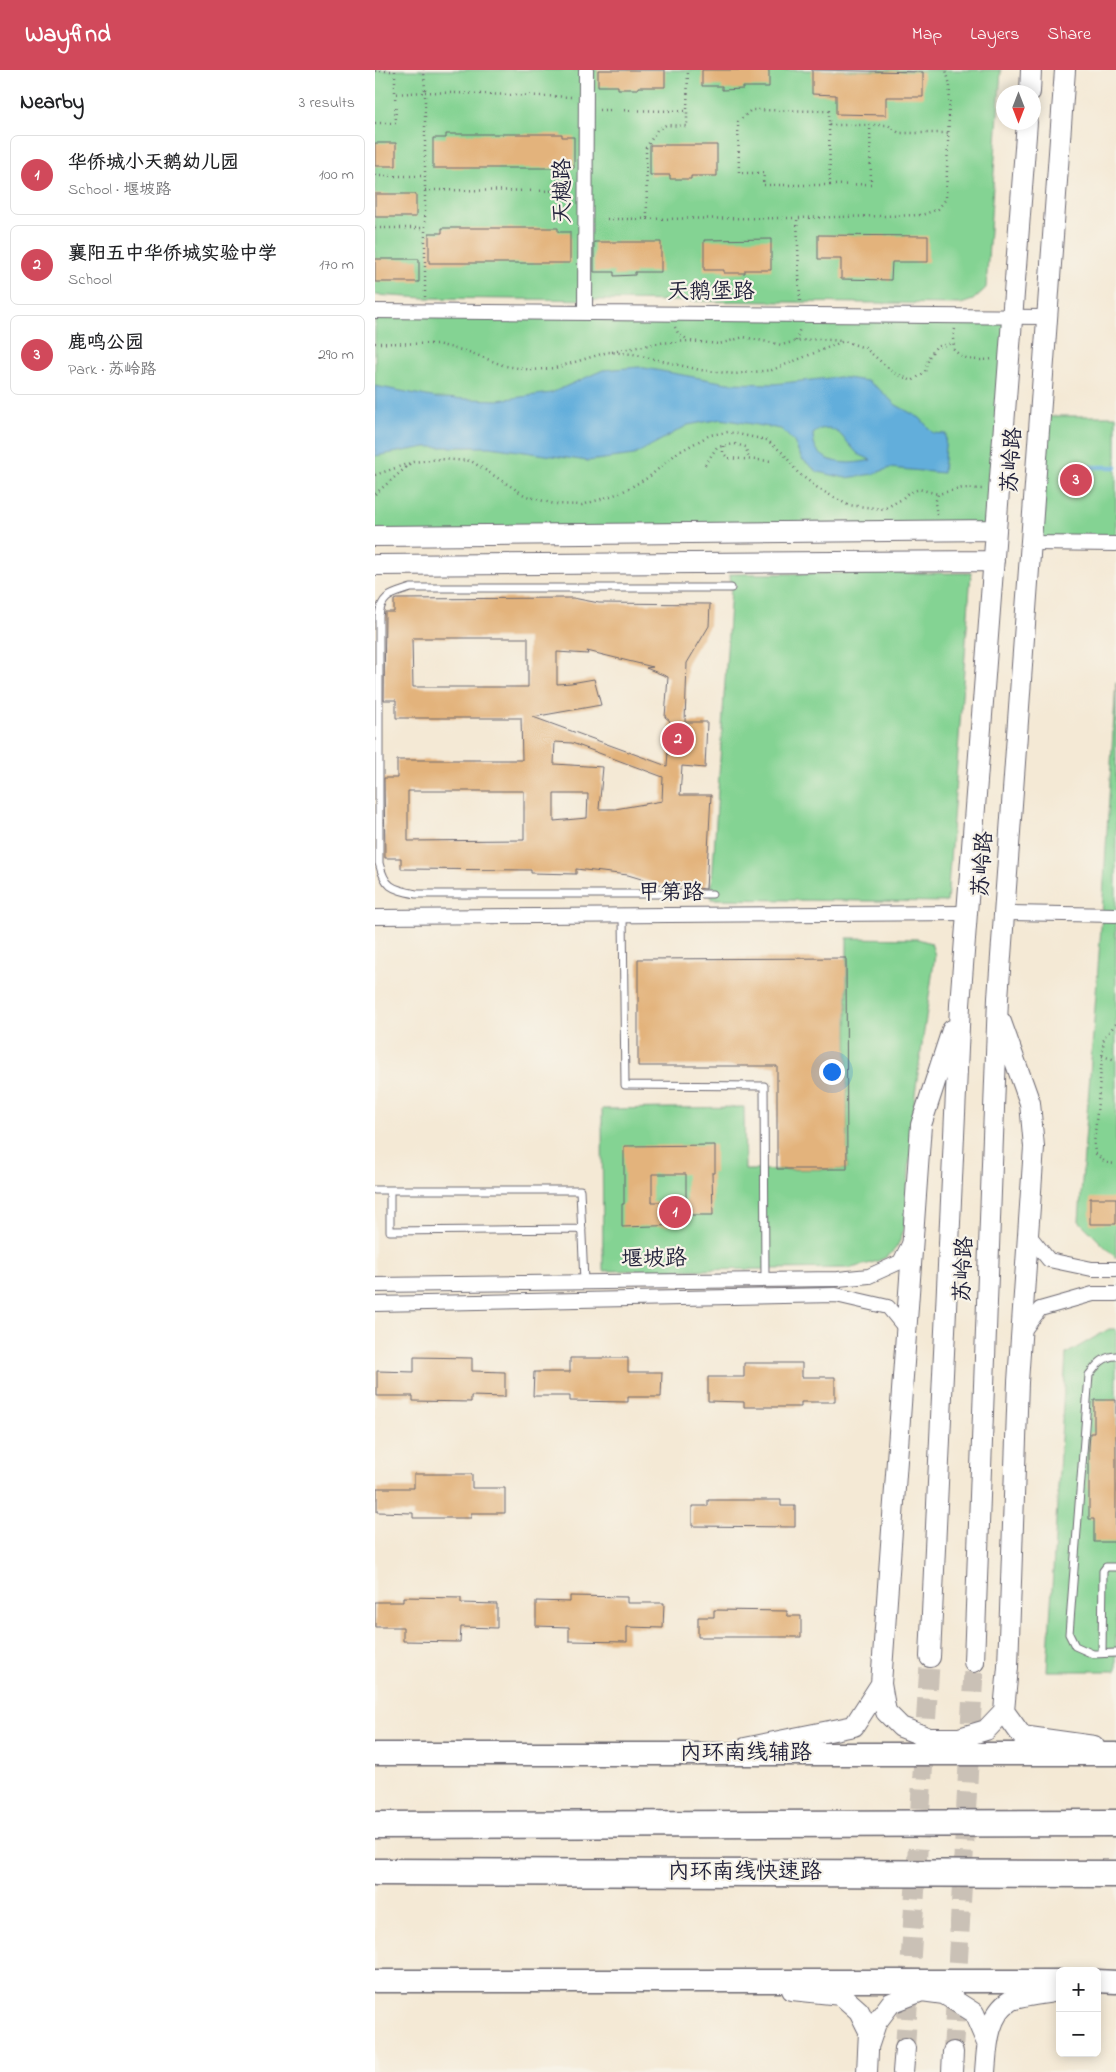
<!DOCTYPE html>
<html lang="en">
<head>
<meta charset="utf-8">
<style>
	body { margin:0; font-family:"Indie Flower","LXGW WenKai TC",sans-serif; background:#f6f6f6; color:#202124 }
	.controls { position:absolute; right:15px; bottom:15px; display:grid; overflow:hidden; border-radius:8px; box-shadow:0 2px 12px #0003 }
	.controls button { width:45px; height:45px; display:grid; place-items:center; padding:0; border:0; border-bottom:1px solid #e0e0e0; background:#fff; color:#202124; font:25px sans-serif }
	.compass { position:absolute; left:621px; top:15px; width:45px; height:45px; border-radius:50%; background:#fff; box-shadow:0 2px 12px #0003; rotate:180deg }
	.you { position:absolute; left:456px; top:1001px; width:18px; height:18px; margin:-12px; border:4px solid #fff; border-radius:50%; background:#1a73e8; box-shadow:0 0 0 8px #1a73e833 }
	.badge { display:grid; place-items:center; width:32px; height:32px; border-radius:50%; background:#d1495b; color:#fff; font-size:16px; font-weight:700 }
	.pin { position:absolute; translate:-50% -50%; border:2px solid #fff; box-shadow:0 1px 5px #0006 }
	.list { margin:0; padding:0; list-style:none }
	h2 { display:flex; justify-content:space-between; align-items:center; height:65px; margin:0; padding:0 20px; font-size:21px }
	h2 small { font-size:16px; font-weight:400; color:#757577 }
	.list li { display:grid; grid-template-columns:32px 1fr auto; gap:15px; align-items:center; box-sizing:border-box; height:80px; margin:0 10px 10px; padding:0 10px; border:1px solid #e0e0e0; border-radius:8px }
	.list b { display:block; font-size:19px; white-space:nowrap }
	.list p { margin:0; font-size:16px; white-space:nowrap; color:#757577 }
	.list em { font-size:16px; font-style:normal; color:#757577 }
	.map { position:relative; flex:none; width:741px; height:2002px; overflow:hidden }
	header { display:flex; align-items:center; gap:30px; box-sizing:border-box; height:70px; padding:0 25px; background:#d1495b; color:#fff }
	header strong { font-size:24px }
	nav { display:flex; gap:28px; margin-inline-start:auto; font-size:18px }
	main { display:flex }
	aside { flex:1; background:#fff }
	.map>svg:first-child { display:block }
</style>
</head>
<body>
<header>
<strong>Wayfind</strong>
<nav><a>Map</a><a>Layers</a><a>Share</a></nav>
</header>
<main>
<aside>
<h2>Nearby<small>3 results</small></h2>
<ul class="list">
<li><span class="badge">1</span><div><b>华侨城小天鹅幼儿园</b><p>School · 堰坡路</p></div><em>100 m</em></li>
<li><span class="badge">2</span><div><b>襄阳五中华侨城实验中学</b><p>School</p></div><em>170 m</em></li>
<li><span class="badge">3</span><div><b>鹿鸣公园</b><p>Park · 苏岭路</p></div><em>290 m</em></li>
</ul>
</aside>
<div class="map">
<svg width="741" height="2002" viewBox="0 0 741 2002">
	<rect width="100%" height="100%" fill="#f7f3e8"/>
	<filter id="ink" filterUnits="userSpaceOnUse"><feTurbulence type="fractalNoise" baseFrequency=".02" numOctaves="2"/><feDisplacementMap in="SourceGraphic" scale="10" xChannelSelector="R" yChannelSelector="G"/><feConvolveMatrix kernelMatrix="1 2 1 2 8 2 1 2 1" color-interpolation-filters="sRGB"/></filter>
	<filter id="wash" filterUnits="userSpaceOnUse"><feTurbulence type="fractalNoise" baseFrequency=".0096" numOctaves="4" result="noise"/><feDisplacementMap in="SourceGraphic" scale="20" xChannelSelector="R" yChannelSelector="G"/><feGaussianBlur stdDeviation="1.12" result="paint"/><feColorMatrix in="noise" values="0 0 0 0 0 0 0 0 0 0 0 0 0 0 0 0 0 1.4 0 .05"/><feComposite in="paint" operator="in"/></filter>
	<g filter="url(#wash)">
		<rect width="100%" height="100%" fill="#f4e9d5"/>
		<path fill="#84d393" stroke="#537a67" d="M0 0H626L611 218 598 230 586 234 50 228 0 225Z
			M0 241 637 247 621 460 0 466Z
			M665 346H741V474L656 473Z
			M596 503 572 832 336 829 356 518 355 504Z
			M741 612V1188L704 1151 727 844Z
			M472 868 543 869 556 873 560 885 540 1024 530 1153C523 1189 509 1190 476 1198L228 1201 227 1039 369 1037 370 1100 472 1099Z
			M734 1259H741V1601H672L691 1284Z"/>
		<path fill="#62aedb" stroke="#42688b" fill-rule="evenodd" d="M264 297 352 313 399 314 464 307 492 311 504 319 521 335 545 348 558 363 571 364 568 403 515 398 498 404 471 408 443 402 427 389 419 372 406 359 346 349 313 355 259 385 213 391 115 377H51L0 386V316L62 328 123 330 176 323 228 300ZM454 358 464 363 483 384 496 390C472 396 438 395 438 364L445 359Z"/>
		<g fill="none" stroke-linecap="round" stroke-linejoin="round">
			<path stroke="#62aedb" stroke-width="4.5" d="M707 397H741"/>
		</g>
		<g id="blocks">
			<path fill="#e3b37c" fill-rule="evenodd" d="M223 0H290V17H263V19H243V16H223Z
				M327 0H394V17H368V19L347 20V16H327Z
				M437 0 548 2V27H511V45L461 44V25L437 24Z
				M71 64H187V67H199V98H58V68H71Z
				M0 73H21V96H0Z
				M275 75H342V106H316V109H295V105H275Z
				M0 124H41V147H0Z
				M67 158H183V162H195V193H54V163H67Z
				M443 165 553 166V192H517L516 210 466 209V189H443Z
				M396 169V200H370V203H349V200H329V170Z
				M219 172H286V202H260V205L239 206V202H219Z
				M0 189H44V212H0Z
				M198 528 224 533 335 534 334 556 312 593 310 652H332L330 698 307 696 305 725H336L331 819 283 814 253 805 201 799V804L156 803V800L26 799V788H10L9 708H22V690H147L146 648H21V630H9L10 542H19V530L21 529ZM37 568H153V617H38ZM212 581 278 597 271 598 293 607 290 647 295 651 292 696 158 647 226 635 219 609 196 613 182 614V582L213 584ZM180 672 197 673 288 707 287 731 240 739H224L228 697 179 694ZM33 721H149V770L33 771ZM179 724H213L212 748 179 751Z
				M471 888 472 1099H402V996H263V889Z
				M340 1075V1103H337L338 1145H309V1155L247 1157V1134H249V1076ZM277 1104H311V1132H277Z
				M715 1128H741V1154H715Z
				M39 1287 97 1288V1301L130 1302V1327L96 1326V1332L38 1331V1326H2V1301L39 1302Z
				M195 1288H253V1302H287L286 1327H253V1332L195 1331V1326H158L159 1302H195Z
				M369 1293H427V1307H460V1332H426V1337H369V1332L333 1331V1307H369Z
				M719 1330H741V1472H719V1449H714V1378L715 1363H719Z
				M39 1404H97V1418H130V1443H96V1448H38V1443L2 1442V1418H39Z
				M333 1430H406V1436H420V1457L317 1456V1436H333Z
				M195 1526 252 1527V1533H289L288 1558 252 1557V1572L194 1571V1557L161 1556V1531L195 1532Z
				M28 1527 86 1528V1533L122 1534V1558L86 1557 85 1572 28 1571V1557H0V1532H28Z
				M339 1540 412 1541V1546H426V1567H323V1547H339Z"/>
		</g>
	</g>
	<g filter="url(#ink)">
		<use href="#blocks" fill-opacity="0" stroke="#6c6871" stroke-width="1"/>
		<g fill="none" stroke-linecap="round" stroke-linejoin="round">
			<path stroke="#cac1b6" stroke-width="20" stroke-dasharray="20 10" stroke-linecap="butt" d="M530 1978 555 1587
				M578 1982 599 1592"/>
			<g stroke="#6c6871" stroke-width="9">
				<path id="lane" d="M337 824H41C16 819 10 817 4 793V546C6 524 19 524 36 518H356
					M248 846 250 1015 389 1016 390 1210
					M0 1120H205L209 1212
					M15 1120V1161L207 1159
					M741 1286C728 1286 721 1296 714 1305L694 1564 700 1576 718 1584 741 1583
					M727 1583 728 1501 731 1497H741"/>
			</g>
			<g stroke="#6c6871" stroke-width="16">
				<path id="street" d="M0 241 672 247
					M210 243 211 0
					M656 473 741 474
					M629 843 741 845
					M0 847 592 843
					M653 1164 674 1190 717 1199H741
					M0 1215 463 1209 494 1206 525 1192 534 1174
					M0 1234 461 1225 513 1237 531 1259
					M647 1263 665 1239 718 1224H741"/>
			</g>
			<g stroke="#6c6871" stroke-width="22">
				<path id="secondary" d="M655 22 656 0
					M0 466 621 460
					M0 495 619 491
					M626 952 655 1033 659 1077 643 1312 633 1597 629 1641 647 1666 719 1676
					M555 1587 585 935 652 52
					M599 1592 623 928 690 0
					M506 1614 511 1642 526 1657 554 1668H584L611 1660 629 1641
					M370 1678 479 1656 506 1614 546 1055 577 960
					M417 1920 466 1925 484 1941 494 1961 492 2002
					M494 1974 501 1953 516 1933 547 1921 569 1924 599 1943 612 1973
					M528 2002 530 1978
					M577 2002 578 1982
					M610 2002C612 1979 612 1945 635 1931 644 1926 674 1923 685 1921"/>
			</g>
			<g stroke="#6c6871" stroke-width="25">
				<path id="primary" d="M0 1684H741
					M0 1911H685
					M722 1911 741 1912"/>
			</g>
			<g stroke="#6c6871" stroke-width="29">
				<path id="highway" d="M0 1755 741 1753
					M0 1802 741 1804"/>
			</g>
			<path stroke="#6c6871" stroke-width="2.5" stroke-dasharray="1 4" stroke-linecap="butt" d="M0 1H20V24L50 22 49 0
				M224 40 312 41 313 0
				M0 53H21L20 24
				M454 55 455 115H388L389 103H364L363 52 376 40 454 41V55H513L524 63H573
				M0 106H50
				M455 115 496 114 495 55
				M50 120 196 121
				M272 148 271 78 282 60 291 55 312 56V41
				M232 149 422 148
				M0 158H50
				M50 227V22L197 27
				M425 231 422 148 547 145 563 139 571 129 575 15 571 0
				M300 257 303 263 313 270
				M580 259 578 268 579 280C590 291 603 291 618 289
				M421 271 425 258
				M0 273 62 274 94 282 130 296 157 300 180 298 233 282 258 284 325 300 360 304 397 300 469 271 490 278 518 302 537 311 550 302 554 287 561 277 578 273
				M237 282 284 273 314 271 344 274 369 267 407 275 421 271 443 269 468 271
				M348 376V383L353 388 397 391
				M330 395 342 377 360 374 371 377 374 390
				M0 405 38 392 65 389 96 391 151 426 179 434 207 435 245 423 274 407 302 383 335 365 353 362 392 370 409 384 423 403 444 419 473 435 509 439 527 429 532 424 544 419 563 424
				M0 424 35 394
				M562 445 560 433 563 424 588 418 608 419
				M741 954 729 967 719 1074 720 1083 731 1093 741 1094
				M727 986 741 990"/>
			<use href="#lane" stroke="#fff" stroke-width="7"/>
			<use href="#street" stroke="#fff" stroke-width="14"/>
			<use href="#secondary" stroke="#fff" stroke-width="20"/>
			<use href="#primary" stroke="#fff" stroke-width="22"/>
			<use href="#highway" stroke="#fff" stroke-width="26"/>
		</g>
	</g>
	<g text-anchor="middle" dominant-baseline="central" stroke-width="4.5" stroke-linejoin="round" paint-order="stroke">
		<g font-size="22" fill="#22223b" stroke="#f7f3e8">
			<text transform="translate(189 121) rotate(-90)">天樾路</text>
			<text x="336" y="223">天鹅堡路</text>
			<text transform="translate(638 390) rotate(-86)">苏岭路</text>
			<text transform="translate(609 794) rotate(-86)">苏岭路</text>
			<text x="296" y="824">甲第路</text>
			<text transform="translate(279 1190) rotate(-1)">堰坡路</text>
			<text transform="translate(590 1199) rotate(-88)">苏岭路</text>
			<text x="371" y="1684">内环南线辅路</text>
			<text x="370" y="1803">内环南线快速路</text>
		</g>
	</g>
</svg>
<div class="controls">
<button>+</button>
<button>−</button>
</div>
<svg class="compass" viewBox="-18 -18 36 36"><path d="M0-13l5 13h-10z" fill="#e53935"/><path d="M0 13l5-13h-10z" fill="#757577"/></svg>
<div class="you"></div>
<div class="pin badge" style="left:300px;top:1142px">1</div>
<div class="pin badge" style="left:303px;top:669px">2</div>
<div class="pin badge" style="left:701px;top:410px">3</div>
</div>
</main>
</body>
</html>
